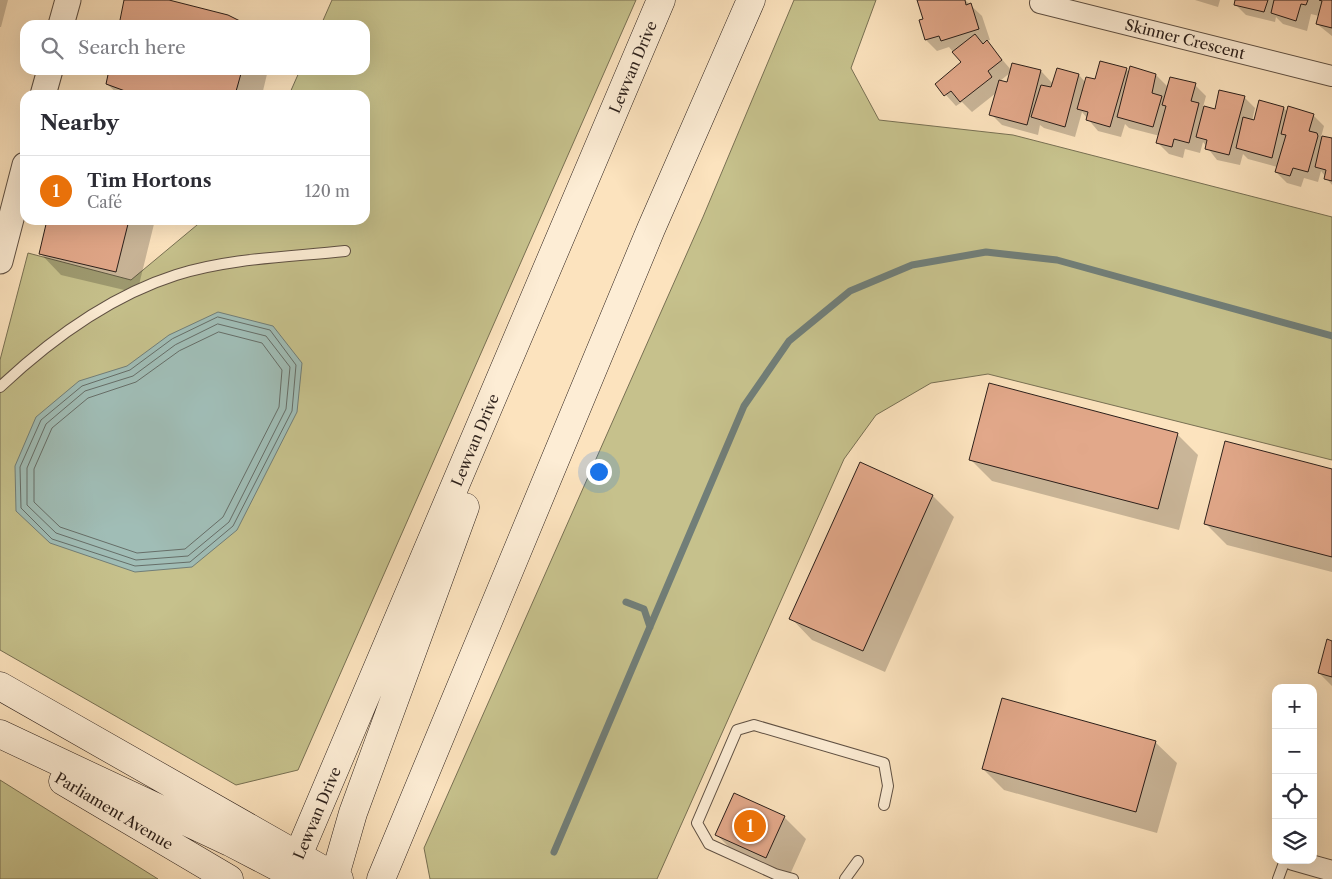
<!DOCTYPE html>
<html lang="en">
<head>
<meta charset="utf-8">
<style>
	body { margin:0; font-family:"Libre Caslon Text",serif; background:#f2f2f3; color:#2b2b33 }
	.controls { position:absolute; right:15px; bottom:15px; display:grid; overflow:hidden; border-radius:10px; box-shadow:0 5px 20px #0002 }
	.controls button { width:45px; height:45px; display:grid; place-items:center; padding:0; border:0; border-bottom:1px solid #e1e1e2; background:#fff; color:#2b2b33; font:25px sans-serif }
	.you { position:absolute; left:598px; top:471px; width:18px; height:18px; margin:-12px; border:4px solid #fff; border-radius:50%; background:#1a73e8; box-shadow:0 0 0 8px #1a73e833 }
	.badge { display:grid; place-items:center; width:32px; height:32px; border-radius:50%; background:#8f2418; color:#fff; font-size:16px; font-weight:700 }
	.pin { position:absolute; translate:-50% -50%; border:2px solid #fff; box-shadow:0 1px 5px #0006 }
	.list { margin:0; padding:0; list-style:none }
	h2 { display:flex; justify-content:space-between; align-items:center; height:65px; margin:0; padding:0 20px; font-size:21px }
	h2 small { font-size:16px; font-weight:400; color:#7c7c81 }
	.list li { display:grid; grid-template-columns:32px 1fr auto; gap:15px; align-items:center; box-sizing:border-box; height:70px; padding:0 20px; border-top:1px solid #e1e1e2 }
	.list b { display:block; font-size:19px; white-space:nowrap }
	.list p { margin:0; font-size:16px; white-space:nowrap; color:#7c7c81 }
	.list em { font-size:16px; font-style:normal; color:#7c7c81 }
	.icon { flex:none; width:28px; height:28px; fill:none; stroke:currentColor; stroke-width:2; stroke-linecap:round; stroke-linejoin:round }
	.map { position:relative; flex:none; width:1332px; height:879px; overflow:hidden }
	.search { position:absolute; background:#fff; box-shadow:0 5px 20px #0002; left:20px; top:20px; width:350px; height:55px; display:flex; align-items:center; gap:12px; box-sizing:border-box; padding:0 18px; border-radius:15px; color:#7c7c81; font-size:19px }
	.panel { position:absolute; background:#fff; box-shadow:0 5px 20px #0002; left:20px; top:90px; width:350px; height:135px; border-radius:15px }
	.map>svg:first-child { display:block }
</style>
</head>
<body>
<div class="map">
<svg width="1332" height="879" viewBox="0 0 1332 879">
	<rect width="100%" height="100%" fill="#fce3be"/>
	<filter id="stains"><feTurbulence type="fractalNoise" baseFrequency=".004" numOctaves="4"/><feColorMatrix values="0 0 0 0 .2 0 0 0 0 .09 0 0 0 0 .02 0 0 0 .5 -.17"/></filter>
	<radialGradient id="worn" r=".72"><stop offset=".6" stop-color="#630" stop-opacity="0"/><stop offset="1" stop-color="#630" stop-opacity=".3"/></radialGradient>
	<path fill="#c6c18c" stroke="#787053" d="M332 0H636L298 770 236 785 0 650V360L28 253 131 280 203 220H365V95H289L300 70H365V25H321Z
		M794 0H876L851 68 879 120 1013 135 1332 217V460L988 374 931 383 876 415 844 459 657 879H430L424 848 703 217Z
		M0 780 158 879H0Z"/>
	<path fill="#a0bdb6" stroke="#717e78" d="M218 312 273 326 302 363 297 412 237 530 192 567 135 572 50 543 16 511 15 466 36 417 79 381 127 366 169 335Z"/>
	<path fill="#0003" fill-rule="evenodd" d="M0 0H8L1 27H0Z
		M918 0H965L982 16 990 40 986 41 1012 71 1013 64 1041 71 1053 84 1057 69 1079 75 1085 82 1096 81 1126 69 1130 73 1156 75 1168 87 1195 85 1206 96 1203 107 1216 111 1244 97 1255 108 1252 121 1255 122 1260 102 1284 108 1288 113 1313 115 1324 126 1321 137 1332 140V185L1321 171 1318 182 1304 178 1301 187 1287 183 1276 172 1277 167 1248 159 1243 154 1240 165 1217 160 1203 142 1200 153 1185 149 1183 158 1169 154 1158 143 1160 136 1129 128 1125 124 1121 137 1098 131 1082 112 1075 137 1044 128 1040 125 1038 135 1002 125 991 114 996 93 972 112 962 102 956 106 936 84 962 63 949 47 937 51 926 40 920 21 924 20ZM1011 72 1008 83 1000 81Z
		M1195 0H1220L1218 7Z
		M1237 0H1332V36L1317 24 1319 16 1311 14 1307 31 1283 24 1276 17 1275 22 1246 15 1235 4Z
		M110 70H268L262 95H119L107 84Z
		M48 220H155L137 293 61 275 40 253Z
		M1177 434 1198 455 1179 530 992 481 971 460Z
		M1332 470V572L1227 545 1205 523Z
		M933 496 954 517 885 672 812 640 791 618Z
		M1332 642V686L1319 673Z
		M1155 742 1177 763 1157 833 1004 790 983 769Z
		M735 795 784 817 806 839 788 879 738 856 717 835Z"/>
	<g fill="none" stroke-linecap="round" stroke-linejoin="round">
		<path stroke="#666e68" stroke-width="1" d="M218 317 270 330 296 365 292 411 233 526 190 562 135 566 52 539 21 508 20 467 41 420 82 386 130 370 172 339Z
			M218 324 266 336 290 367 286 409 229 522 188 556 136 560 56 533 27 505V468L46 424 85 391 133 376 175 345Z
			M219 332 262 343 282 370 279 407 223 517 185 549 137 553 60 527 34 502V469L52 428 88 398 136 382 179 351Z"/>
		<path stroke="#717e78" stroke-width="7" d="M626 602 644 609 650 627
			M554 852 744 406 789 341 850 291 912 265 986 252 1057 260 1332 336"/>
	</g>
	<path fill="#e2a88a" stroke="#2b1f1a" d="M124 0H169L228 15 248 25H119Z
		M917 0H965L966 5 971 3 979 29 941 41 939 36 925 40 919 20 923 19Z
		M1235 0H1268L1264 12 1234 5Z
		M1274 0H1308L1306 5 1301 4 1296 21 1271 13Z
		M1319 0H1332V28L1316 24 1322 1Z
		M975 34 983 44 987 40 1002 60 988 71 992 77 960 102 951 91 944 96 935 84 961 62 952 52Z
		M1100 61 1127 68 1110 127 1086 120 1088 112 1077 109 1086 77 1095 79Z
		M1012 63 1041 70 1027 125 989 115 999 80 1007 82Z
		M1130 66 1156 74 1152 93 1162 96 1153 127 1117 117Z
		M1057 68 1079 74 1065 127 1031 117 1041 85 1051 87Z
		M109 70H242L235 95H136L106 84Z
		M1170 77 1196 83 1191 101 1199 103 1189 143 1174 139 1172 147 1156 143 1166 106 1162 105Z
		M1219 90 1245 96 1229 155 1205 149 1207 140 1196 137 1204 106 1215 109Z
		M1259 100 1284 107 1272 158 1236 148 1243 117 1254 120Z
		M1288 106 1314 114 1309 131 1317 133 1318 136 1308 172 1293 168 1290 176 1275 172 1286 135 1281 134Z
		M1322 136 1332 138V181L1324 179 1326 170 1315 167Z
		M47 220H129L116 272 39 254Z
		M989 383 1178 433 1158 509 969 460Z
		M1225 441 1332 469V557L1204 524Z
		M860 462 933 495 863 651 789 619Z
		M1327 639 1332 641V677L1318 673Z
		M1002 698 1156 741 1136 812 982 769Z
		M734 793 785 816 766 858 715 835Z"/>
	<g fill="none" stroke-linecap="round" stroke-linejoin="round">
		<g stroke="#5f5043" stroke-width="12">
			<path id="service" d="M0 387C50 340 110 296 176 275 229 258 290 257 345 251
				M793 879 775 874 709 844 697 823 737 730 754 725 884 763 888 786 884 805
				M845 879 858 861
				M1278 879 1285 860"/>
		</g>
		<g stroke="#5f5043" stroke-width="22">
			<path id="minor" d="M1041 0 1040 3 1332 76
				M1293 860 1332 871"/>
		</g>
		<g stroke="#5f5043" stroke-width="27">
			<path id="tertiary" d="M61 25 68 0
				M43 95 50 70
				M0 261 25 165"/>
		</g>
		<g stroke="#2b1f1a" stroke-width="29">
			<path id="secondary" d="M0 686 339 879
				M0 734 230 842 301 879
				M63 781 229 879
				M288 879 661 0
				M334 879 353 813 465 507
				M381 879 651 229 751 0"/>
		</g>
		<use href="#service" stroke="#fdedd5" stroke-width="10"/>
		<use href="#minor" stroke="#fdedd5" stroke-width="20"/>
		<use href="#tertiary" stroke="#fdedd5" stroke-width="25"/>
		<use href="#secondary" stroke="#fdedd5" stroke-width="28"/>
	</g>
	<g text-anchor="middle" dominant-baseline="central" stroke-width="4" stroke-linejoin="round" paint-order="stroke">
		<g font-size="15" fill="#2b1f1a" stroke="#fdedd5">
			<text transform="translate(1185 39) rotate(14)">Skinner Crescent</text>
			<text transform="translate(633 67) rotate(-67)">Lewvan Drive</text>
			<text transform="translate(475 440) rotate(-67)">Lewvan Drive</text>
			<text transform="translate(114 811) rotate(31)">Parliament Avenue</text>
			<text transform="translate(317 813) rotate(-67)">Lewvan Drive</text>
		</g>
	</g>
	<rect width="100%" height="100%" filter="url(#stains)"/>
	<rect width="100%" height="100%" fill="url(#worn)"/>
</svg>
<div class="controls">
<button>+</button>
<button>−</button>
<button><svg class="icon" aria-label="locate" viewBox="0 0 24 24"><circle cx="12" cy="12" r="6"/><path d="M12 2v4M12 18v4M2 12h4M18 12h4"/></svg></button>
<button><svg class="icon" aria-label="layers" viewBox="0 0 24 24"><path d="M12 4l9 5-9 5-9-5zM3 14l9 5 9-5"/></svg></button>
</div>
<div class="you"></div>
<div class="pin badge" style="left:750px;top:826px;background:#e8710a">1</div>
<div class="search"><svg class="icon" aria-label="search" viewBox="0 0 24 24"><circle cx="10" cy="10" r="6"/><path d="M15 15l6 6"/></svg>Search here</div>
<section class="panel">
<h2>Nearby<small></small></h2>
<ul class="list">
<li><span class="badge" style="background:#e8710a">1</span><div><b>Tim Hortons</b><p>Café</p></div><em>120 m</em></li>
</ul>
</section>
</div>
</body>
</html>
